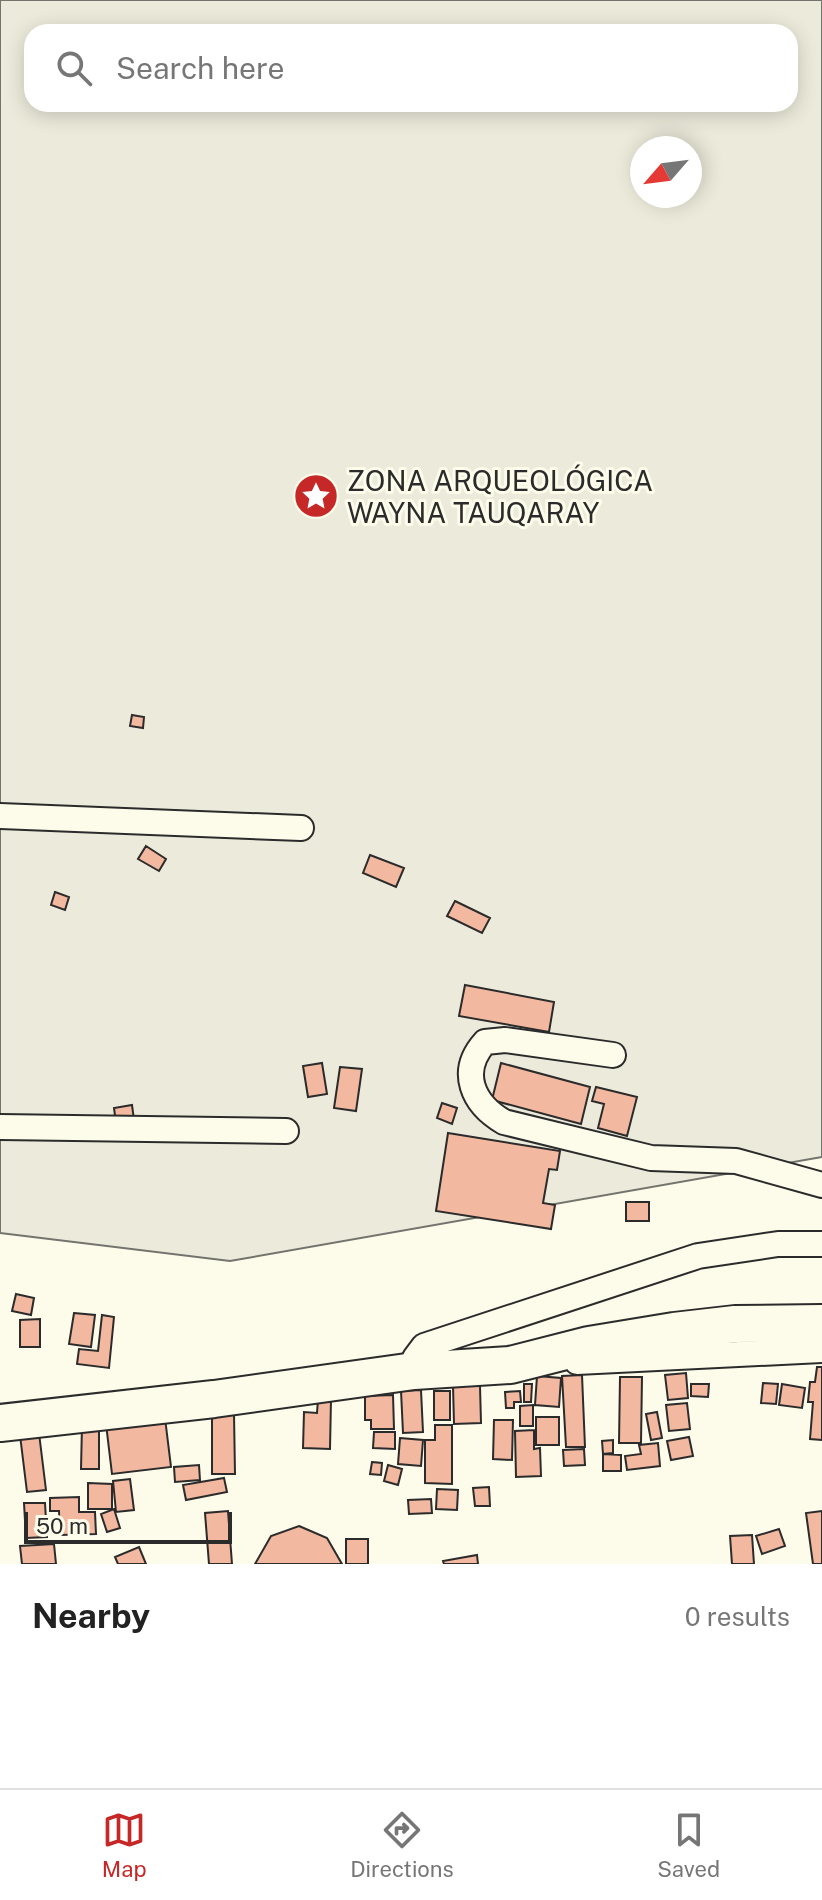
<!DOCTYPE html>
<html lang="en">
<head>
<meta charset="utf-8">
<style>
	body { margin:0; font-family:"Public Sans",sans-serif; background:#f6f6f6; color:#222 }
	.compass { position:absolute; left:630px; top:136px; width:72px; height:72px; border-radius:50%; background:#fff; box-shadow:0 4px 20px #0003; rotate:242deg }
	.scale { position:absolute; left:24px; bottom:20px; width:208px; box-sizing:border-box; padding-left:8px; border:4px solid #2b2b2b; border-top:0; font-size:22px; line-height:28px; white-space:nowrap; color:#2b2b2b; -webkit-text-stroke:6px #fdfbea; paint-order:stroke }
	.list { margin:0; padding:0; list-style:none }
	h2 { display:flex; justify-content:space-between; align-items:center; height:104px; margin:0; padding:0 32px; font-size:34px }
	h2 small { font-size:26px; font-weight:400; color:#767676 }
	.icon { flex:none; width:44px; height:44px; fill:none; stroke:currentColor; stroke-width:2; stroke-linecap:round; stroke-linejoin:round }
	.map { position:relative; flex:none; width:822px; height:1564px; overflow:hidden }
	.search { position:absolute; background:#fff; box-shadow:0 4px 20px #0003; left:24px; right:24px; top:24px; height:88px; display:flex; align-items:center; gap:20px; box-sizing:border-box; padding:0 28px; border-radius:24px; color:#767676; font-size:30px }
	.sheet { height:224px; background:#fff }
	nav { display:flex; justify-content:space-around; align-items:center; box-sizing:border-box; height:112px; border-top:2px solid #e0e0e0; background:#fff; font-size:22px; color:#767676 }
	nav a { display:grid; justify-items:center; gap:4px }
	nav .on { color:#c62828 }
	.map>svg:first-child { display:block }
</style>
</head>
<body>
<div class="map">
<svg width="822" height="1564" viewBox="0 0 822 1564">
	<rect width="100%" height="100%" fill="#fdfbea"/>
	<path fill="#ecebdb" stroke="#74746e" stroke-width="2" fill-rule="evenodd" d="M0 0H822V1157L230 1261 0 1233ZM32 32H790V104H32ZM642 148H690V196H642Z"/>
	<path fill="#f2b8a0" stroke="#2b2b2b" stroke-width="2" d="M132 715 144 717 143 728 130 726Z
		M146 846 166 859 159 871 138 859Z
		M370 855 404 868 396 887 363 873Z
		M55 892 69 897 65 910 51 905Z
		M455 901 490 918 482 933 447 916Z
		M465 985 554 1002 549 1032 459 1016Z
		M322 1063 327 1094 308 1097 303 1066Z
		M501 1063 590 1087 581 1124 492 1100Z
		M340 1067 362 1069 356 1111 334 1108Z
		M596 1087 637 1097 627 1136 598 1128 604 1104 592 1101Z
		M442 1103 457 1108 452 1124 437 1118Z
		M132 1105 134 1120 116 1123 114 1108Z
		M448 1133 560 1151 557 1170 549 1169 543 1203 555 1205 551 1229 436 1211Z
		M626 1202H649V1221H626Z
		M16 1294 34 1298 31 1315 12 1311Z
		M74 1313 95 1315 91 1347 69 1344Z
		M102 1315 114 1317 109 1368 77 1364 79 1349 98 1351Z
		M40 1319V1347H20V1320Z
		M817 1367H822V1440L810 1439 813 1402H808L810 1382H815Z
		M686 1373 688 1398 668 1400 665 1375Z
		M582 1375 585 1447H566L562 1376Z
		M537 1376 561 1378 559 1407 535 1405Z
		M620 1377H642L641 1443H619Z
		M763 1383 778 1384 776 1404 761 1403Z
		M524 1384H532L531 1402H524Z
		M691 1384H709L708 1397 691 1396Z
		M782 1384 805 1388 802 1408 779 1405Z
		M453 1386H480L481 1423 454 1424Z
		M421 1390 423 1432 403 1433 401 1391Z
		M434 1391H450V1420H434Z
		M520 1391 521 1402H514V1408H506L505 1392Z
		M393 1395 394 1429H371V1420H365V1396Z
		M318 1399H331L330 1449 303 1448 304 1412 317 1413Z
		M687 1403 690 1429 669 1431 666 1405Z
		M533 1405V1426H520V1406Z
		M657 1412 662 1438 651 1440 646 1414Z
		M212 1414H234L235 1474H212Z
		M536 1417H559V1445H536Z
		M165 1418 171 1467 112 1474 106 1424Z
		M494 1420H513L512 1460 493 1459Z
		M38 1425 46 1490 27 1492 19 1427Z
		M82 1425 99 1426V1469H81Z
		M435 1425H452V1484L425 1483V1440H435Z
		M534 1430V1449L540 1448 541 1476 516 1477 515 1431Z
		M374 1432H395V1449L373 1448Z
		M689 1437 693 1456 671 1460 667 1441Z
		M400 1438 423 1440 421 1466 398 1464Z
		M613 1440V1453L603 1454 602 1441Z
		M658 1443 660 1466 627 1470 625 1456 641 1454 639 1445Z
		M584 1449 585 1465 564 1466 563 1450Z
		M603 1454 621 1455V1471H603Z
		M372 1462 382 1463 381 1475 370 1474Z
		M199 1465 200 1480 175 1482 174 1467Z
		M388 1465 402 1469 398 1485 384 1481Z
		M224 1478 227 1492 186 1500 183 1485Z
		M130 1479 134 1510 116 1512 113 1481Z
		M88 1483 112 1484V1509H88Z
		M489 1487 490 1506H475L473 1488Z
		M437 1489 458 1490 457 1510 436 1509Z
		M79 1497V1512H95L96 1534 60 1535 59 1511H50V1498Z
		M431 1499 432 1513 409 1514 408 1500Z
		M24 1503H45L47 1537 26 1538Z
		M114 1509 120 1528 107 1532 101 1514Z
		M228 1511 232 1564H209L205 1513Z
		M822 1511V1564H813L806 1513Z
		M299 1526 327 1538 342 1564H255L271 1536Z
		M779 1529 785 1546 762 1554 756 1536Z
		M752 1535 754 1564H732L730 1536Z
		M346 1539H368V1564H346Z
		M54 1544 56 1564H22L20 1546Z
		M139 1547 146 1564H118L115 1557Z
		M477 1555 478 1564H444L443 1561Z"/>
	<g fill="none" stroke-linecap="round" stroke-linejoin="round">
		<g stroke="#2b2b2b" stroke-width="28">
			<path id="street" d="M0 816 301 828
				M613 1055 505 1040 485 1042C458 1072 473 1104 504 1122L651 1158 736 1161 822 1185
				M0 1127 286 1131
				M577 1362 822 1350
				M414 1371 415 1358 424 1346 698 1256 778 1244H822"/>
		</g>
		<g stroke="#2b2b2b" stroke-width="40">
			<path id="secondary" d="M0 1423 214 1399 414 1371 510 1365 589 1345 674 1331 735 1324 822 1323"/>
		</g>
		<use href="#street" stroke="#fdfbea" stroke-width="24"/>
		<use href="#secondary" stroke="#fdfbea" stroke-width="36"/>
	</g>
	<defs>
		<g id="sight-disc" transform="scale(2.3)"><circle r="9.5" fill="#c62828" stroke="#fdfbea"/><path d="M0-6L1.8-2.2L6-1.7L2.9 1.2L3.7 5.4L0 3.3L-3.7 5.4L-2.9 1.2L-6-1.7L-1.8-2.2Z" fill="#fff"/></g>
	</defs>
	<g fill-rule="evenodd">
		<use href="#sight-disc" x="316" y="496"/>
	</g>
	<g text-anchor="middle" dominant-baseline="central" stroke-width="6" stroke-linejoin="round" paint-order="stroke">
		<g font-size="28" fill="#2b2b2b" stroke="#fdfbea" text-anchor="start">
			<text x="347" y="480">ZONA ARQUEOLÓGICA<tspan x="347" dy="32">WAYNA TAUQARAY</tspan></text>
		</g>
	</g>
</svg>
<svg class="compass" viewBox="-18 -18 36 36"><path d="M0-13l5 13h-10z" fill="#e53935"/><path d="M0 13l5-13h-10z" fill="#767676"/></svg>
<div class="scale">50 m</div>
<div class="search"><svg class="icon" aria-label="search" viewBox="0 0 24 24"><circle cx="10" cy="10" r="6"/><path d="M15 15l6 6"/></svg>Search here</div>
</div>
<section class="sheet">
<h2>Nearby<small>0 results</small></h2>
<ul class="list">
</ul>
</section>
<nav>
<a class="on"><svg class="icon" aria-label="map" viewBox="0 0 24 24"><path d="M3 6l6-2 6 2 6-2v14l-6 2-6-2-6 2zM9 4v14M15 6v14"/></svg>Map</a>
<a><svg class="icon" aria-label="directions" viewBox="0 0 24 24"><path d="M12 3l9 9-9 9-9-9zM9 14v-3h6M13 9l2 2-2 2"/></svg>Directions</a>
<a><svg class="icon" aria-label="saved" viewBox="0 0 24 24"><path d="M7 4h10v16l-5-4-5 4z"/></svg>Saved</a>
</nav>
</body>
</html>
